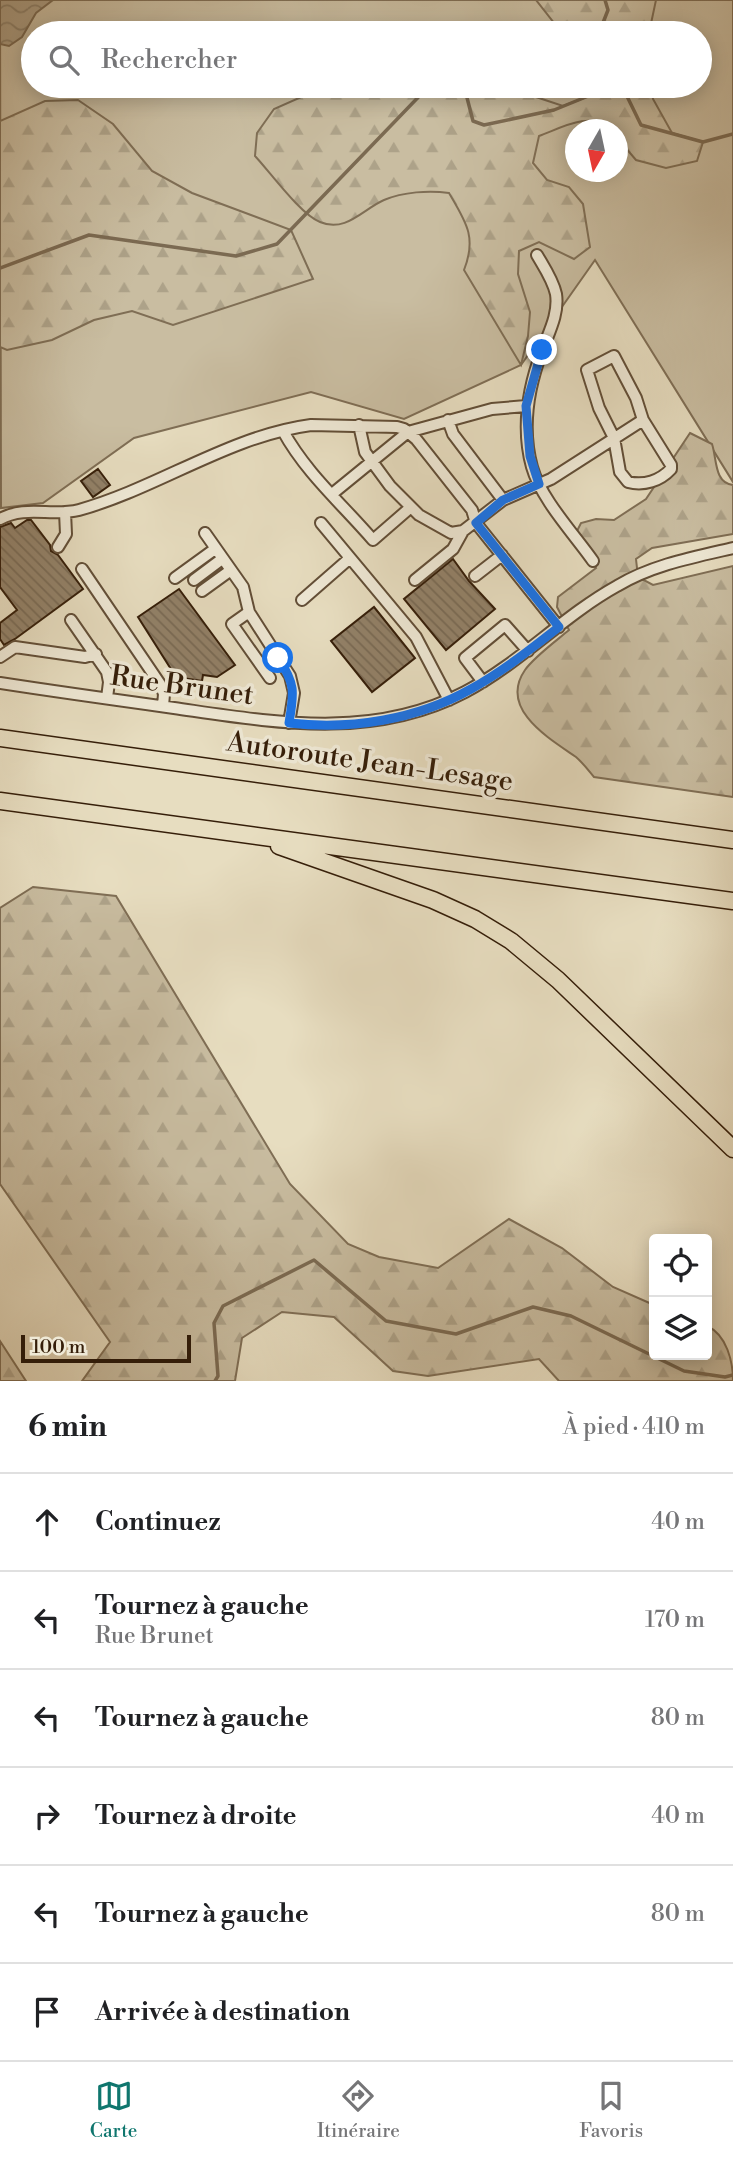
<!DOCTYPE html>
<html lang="fr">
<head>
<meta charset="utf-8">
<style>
	body { margin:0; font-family:"Libre Bodoni",serif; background:#f6f6f6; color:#202124 }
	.controls { position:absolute; right:21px; bottom:21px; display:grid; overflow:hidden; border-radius:7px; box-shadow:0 4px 18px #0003 }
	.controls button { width:63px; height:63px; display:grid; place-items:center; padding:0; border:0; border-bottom:2px solid #e0e0e0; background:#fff; color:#202124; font:35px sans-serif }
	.compass { position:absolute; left:565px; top:119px; width:63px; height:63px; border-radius:50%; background:#fff; box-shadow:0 4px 18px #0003; rotate:189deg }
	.scale { position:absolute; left:21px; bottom:18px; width:170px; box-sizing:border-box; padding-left:7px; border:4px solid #351e09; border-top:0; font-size:19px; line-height:24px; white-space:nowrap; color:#351e09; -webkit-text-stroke:5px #efe9d6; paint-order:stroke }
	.stop { position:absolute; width:21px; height:21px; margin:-16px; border:5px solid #1a73e8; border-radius:50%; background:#fff }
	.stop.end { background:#1a73e8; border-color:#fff; box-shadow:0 2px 7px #0008 }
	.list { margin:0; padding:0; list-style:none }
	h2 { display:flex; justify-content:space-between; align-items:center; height:91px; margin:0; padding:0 28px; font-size:30px }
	h2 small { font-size:23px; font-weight:400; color:#757577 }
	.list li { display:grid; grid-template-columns:46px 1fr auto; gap:21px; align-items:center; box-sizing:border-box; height:98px; padding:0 28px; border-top:2px solid #e0e0e0 }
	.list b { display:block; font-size:26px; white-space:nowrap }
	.list p { margin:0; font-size:23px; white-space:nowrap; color:#757577 }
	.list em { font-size:23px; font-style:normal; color:#757577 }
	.icon { flex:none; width:38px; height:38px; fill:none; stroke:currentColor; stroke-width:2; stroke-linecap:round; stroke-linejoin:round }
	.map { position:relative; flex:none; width:733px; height:1381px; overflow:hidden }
	.search { position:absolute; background:#fff; box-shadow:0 4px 18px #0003; left:21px; right:21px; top:21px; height:77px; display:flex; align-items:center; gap:18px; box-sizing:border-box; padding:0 24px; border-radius:38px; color:#757577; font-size:26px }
	.sheet { height:679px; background:#fff }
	nav { display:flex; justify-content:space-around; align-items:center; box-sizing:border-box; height:98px; border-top:2px solid #e0e0e0; background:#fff; font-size:19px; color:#757577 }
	nav a { display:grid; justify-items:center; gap:4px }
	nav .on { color:#0f766e }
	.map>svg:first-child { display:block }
</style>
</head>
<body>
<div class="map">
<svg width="733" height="1381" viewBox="0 0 733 1381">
	<defs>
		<pattern id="forest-firs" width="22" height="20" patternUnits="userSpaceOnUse" patternTransform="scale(1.75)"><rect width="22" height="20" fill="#c9bda1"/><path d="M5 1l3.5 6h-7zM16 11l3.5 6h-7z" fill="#ada289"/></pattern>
		<pattern id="water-waves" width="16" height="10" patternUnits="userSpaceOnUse" patternTransform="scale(1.75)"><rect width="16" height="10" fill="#aa9c82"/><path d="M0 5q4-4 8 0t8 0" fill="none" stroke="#8b7f69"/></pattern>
		<pattern id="building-back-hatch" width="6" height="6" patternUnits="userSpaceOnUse" patternTransform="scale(1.75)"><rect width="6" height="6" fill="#928168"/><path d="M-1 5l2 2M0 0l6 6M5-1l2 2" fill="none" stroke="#786954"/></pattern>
	</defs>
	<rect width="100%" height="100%" fill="#e7ddc0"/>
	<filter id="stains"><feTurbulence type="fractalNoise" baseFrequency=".00286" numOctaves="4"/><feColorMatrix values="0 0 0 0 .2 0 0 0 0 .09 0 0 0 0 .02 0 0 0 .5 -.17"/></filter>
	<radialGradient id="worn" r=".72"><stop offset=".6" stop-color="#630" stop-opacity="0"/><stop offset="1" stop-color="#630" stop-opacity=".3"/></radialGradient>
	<path fill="#c9bda1" stroke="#7f6e55" stroke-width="2" fill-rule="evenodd" d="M0 0H733V482L595 260 521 365 404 419 311 392 134 438 43 503 1 508ZM33 33H700V86H33ZM576 130H618V172H576Z"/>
	<path fill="url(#forest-firs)" stroke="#7f6e55" stroke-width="2" d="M536 0H656L649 33H562Z
		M326 86H513L536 97 563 106 584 98V86H651L653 99 672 133 703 142 697 161 666 168 636 160 618 139V130L609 129C591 110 559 129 539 136L533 163 547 180 569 187 583 204 590 247 574 259 539 242 519 251 518 274 530 312 528 336 521 365 464 270C477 237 466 222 449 193 429 190 403 192 384 200 363 209 346 233 320 222 301 215 270 172 255 156L257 133 274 109Z
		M78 100 113 124 152 171 192 193 291 230 313 279 173 325 132 311 94 320 52 340 7 350 0 347V121L45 101Z
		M690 433 712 444C717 459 714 483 733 485V534L652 548 636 559 638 577 653 585 733 566V797L594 777C589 771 583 763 576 757 550 739 498 709 525 670 534 657 556 641 569 630L557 607 558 597 596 568 576 533 581 523 596 519 614 520 646 499Z
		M33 887 116 896 290 1184 348 1244 379 1257 438 1268 509 1219 562 1248 613 1287 654 1305V1355H707V1326C727 1335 733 1362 733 1381H559L539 1359 428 1376 393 1371 334 1317 282 1312 242 1338 235 1381H82L110 1342 0 1184V908Z
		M0 1341 26 1381H0Z"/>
	<path fill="url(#water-waves)" stroke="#7b6a52" stroke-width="2" d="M0 0H53L36 13 22 37 9 46 0 44Z"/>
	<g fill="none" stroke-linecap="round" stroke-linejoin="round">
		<path stroke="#7b6a52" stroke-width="3.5" d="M599 33 608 10 605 0
			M464 86 473 121 484 125 554 110 608 88H623L641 125 703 142 733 134
			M0 268 89 235 236 256 277 244 429 86
			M215 1381 218 1376 214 1323 223 1306 314 1260 386 1321 456 1334 533 1307 571 1316 684 1371 725 1377 733 1375"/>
	</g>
	<path fill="url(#building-back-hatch)" stroke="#351e09" stroke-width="2" d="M98 469 110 485 93 497 81 481Z
		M27 520H31L50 545 51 551 58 555 83 589 15 639 4 645 0 639V623L17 610 0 587V527L11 523 15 528Z
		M453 559 469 581 495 609 446 650 404 599Z
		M179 589 235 665 217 677 203 675 202 681 176 677 138 617Z
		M374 607 415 658 372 692 331 641Z"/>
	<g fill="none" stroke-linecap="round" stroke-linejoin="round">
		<g stroke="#624e37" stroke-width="14">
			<path id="minor" d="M537 255C544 267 553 280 556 294 559 314 549 332 542 351 528 388 521 427 532 467 541 499 574 534 593 561
				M614 356 636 398 643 420 671 465V469C660 481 644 486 628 482L620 472 614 438 599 408 587 370Z
				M448 420 453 434 503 500
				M359 425 365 452 390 486 419 515 451 533 463 531 503 500 551 479 643 420
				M283 431C306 473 342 504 373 540L411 507
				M332 494 408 432 492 409 526 406
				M0 519C26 505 52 517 79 510 158 488 229 436 311 425L397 427 404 429 416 439 472 510 476 523 559 627
				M321 523 416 637 449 700
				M205 533 243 587 249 612 290 676 294 693 289 723
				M58 547 66 534 65 512
				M82 569 160 684 164 694 163 706
				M475 576 502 555
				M175 578 215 549
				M194 580 222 559
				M415 580 453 549 463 531
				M202 591 231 570
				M302 600 350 558
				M249 612 232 624 270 678
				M71 620 107 672 109 682 107 698
				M0 657 15 647 85 657 96 654
				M483 682 465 658 505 625 528 651
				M0 683C58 692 116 700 174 708 272 722 372 741 465 692 520 663 563 616 617 586 652 565 694 557 733 548"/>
		</g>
		<g stroke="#351e09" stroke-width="19">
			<path id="highway" d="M0 738 733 840
				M0 801 733 901
				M279 846 433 900 475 919 511 941 558 980 733 1149"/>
		</g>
		<use href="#minor" stroke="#efe9d6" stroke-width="10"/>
		<use href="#highway" stroke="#e7ddc0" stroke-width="16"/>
	</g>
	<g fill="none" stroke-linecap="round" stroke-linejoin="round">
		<path stroke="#1a73e8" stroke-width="9" d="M278 658C296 684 294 693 289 723 351 730 416 720 471 689 502 672 531 649 559 627L476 523 503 500 539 484 530 456 526 406 542 350"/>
	</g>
	<g text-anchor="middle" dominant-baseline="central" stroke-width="7" stroke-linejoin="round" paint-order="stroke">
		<g font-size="28" fill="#351e09" stroke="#efe9d6">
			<text transform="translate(182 686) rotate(8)">Rue Brunet</text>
			<text transform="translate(370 762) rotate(8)">Autoroute Jean-Lesage</text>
		</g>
	</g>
	<rect width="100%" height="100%" filter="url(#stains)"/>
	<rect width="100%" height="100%" fill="url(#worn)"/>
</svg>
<div class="controls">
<button><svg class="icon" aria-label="locate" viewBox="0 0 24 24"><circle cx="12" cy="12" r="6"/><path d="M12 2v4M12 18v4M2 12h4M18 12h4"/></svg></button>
<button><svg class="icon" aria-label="layers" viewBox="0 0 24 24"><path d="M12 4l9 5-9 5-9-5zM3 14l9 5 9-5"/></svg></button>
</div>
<svg class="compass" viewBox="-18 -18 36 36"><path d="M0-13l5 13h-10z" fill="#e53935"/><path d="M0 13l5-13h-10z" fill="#757577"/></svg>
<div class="scale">100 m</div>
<div class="stop" style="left:278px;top:658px"></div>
<div class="stop end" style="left:542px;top:350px"></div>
<div class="search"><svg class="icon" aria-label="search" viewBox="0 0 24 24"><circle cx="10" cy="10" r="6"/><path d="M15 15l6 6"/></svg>Rechercher</div>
</div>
<section class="sheet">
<h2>6 min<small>À pied · 410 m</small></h2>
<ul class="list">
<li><svg class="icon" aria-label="ahead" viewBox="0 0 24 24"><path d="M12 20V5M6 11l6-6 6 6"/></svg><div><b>Continuez</b></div><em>40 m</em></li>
<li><svg class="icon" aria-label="left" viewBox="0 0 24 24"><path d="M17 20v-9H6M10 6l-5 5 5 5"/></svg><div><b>Tournez à gauche</b><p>Rue Brunet</p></div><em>170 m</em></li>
<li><svg class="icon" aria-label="left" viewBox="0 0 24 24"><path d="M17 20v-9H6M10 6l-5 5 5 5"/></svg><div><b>Tournez à gauche</b></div><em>80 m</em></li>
<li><svg class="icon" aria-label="right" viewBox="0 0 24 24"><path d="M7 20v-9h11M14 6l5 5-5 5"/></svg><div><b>Tournez à droite</b></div><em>40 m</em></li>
<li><svg class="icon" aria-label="left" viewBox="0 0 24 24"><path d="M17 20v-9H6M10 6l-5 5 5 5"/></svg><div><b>Tournez à gauche</b></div><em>80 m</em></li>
<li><svg class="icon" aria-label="arrive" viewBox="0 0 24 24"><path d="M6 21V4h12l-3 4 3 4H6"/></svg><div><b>Arrivée à destination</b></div></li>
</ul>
</section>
<nav>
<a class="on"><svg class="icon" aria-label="map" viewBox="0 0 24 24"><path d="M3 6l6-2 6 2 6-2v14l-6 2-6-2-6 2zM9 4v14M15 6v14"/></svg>Carte</a>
<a><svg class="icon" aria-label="directions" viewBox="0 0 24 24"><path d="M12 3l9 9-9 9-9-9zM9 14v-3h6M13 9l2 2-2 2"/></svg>Itinéraire</a>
<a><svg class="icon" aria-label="saved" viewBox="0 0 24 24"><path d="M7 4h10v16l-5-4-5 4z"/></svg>Favoris</a>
</nav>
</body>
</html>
